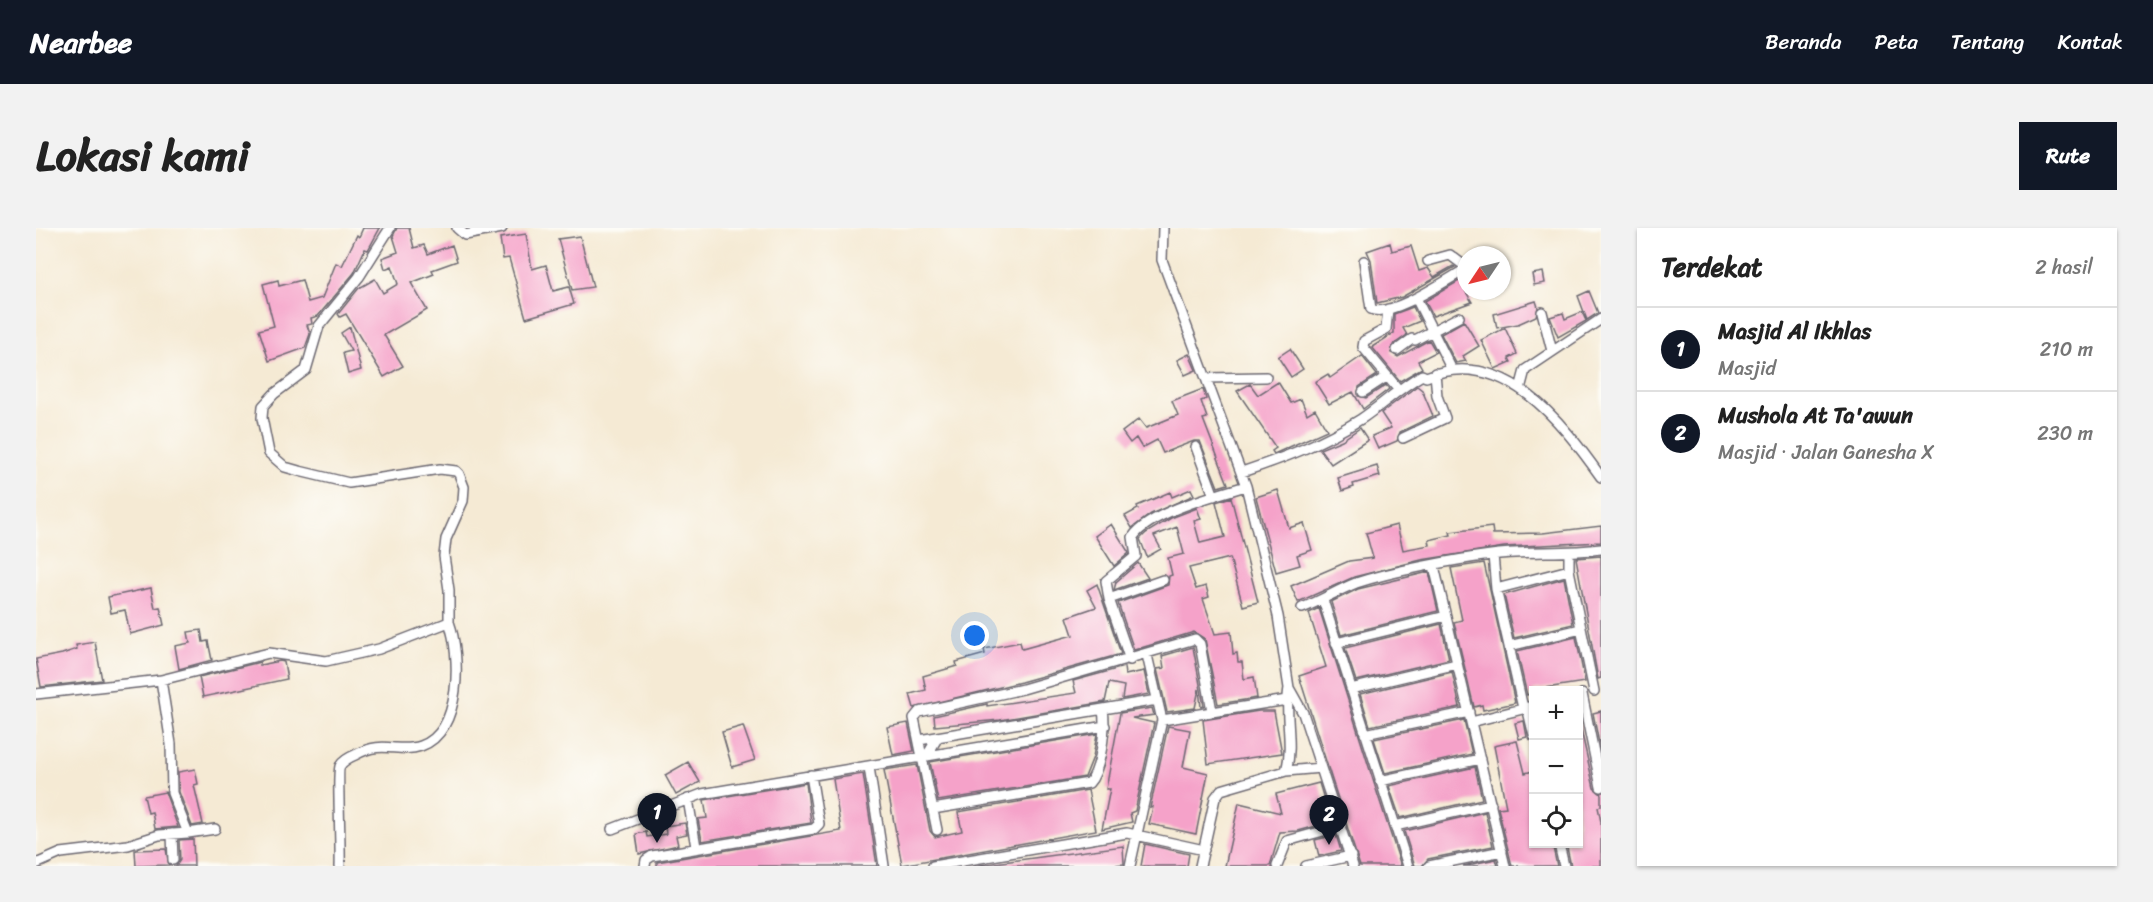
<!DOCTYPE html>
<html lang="id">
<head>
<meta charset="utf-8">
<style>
	body { margin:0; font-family:Sriracha,sans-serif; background:#f2f2f2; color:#222 }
	.controls { position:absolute; right:18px; bottom:18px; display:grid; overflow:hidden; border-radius:0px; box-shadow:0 2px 4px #0004 }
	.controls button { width:54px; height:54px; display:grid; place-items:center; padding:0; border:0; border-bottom:2px solid #e0e0e0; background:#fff; color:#222; font:30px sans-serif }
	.compass { position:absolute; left:1421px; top:18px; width:54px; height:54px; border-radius:50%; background:#fff; box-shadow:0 2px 4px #0004; rotate:235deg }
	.you { position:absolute; left:939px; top:408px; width:21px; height:21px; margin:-15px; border:4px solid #fff; border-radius:50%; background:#1a73e8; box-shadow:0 0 0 9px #1a73e833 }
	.badge { display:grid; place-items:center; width:39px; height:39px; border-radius:50%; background:#111827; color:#fff; font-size:20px; font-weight:700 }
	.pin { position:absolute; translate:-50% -50px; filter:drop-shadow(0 2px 3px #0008) }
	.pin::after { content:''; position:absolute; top:32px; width:21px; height:18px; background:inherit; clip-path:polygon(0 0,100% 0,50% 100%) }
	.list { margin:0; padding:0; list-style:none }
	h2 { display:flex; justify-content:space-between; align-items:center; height:78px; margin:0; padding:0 24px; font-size:26px }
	h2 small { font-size:20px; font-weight:400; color:#767676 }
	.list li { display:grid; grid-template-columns:39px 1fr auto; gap:18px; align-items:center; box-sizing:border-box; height:84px; padding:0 24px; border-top:2px solid #e0e0e0 }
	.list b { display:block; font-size:22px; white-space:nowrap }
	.list p { margin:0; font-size:20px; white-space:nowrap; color:#767676 }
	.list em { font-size:20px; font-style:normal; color:#767676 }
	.icon { flex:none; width:33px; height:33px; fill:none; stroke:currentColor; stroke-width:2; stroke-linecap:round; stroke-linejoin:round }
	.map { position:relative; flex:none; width:1565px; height:638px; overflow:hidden; border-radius:0px }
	header { display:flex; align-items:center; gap:36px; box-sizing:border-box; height:84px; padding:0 30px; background:#111827; color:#fff }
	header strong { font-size:28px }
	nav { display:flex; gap:33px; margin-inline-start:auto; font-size:21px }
	.intro { display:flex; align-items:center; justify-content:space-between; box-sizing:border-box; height:144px; padding:0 36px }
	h1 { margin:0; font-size:42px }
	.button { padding:15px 27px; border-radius:0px; background:#111827; color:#fff; font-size:21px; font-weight:700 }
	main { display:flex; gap:36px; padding:0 36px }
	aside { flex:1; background:#fff; border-radius:0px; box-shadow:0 2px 4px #0004 }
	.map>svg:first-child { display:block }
</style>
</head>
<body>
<header>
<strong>Nearbee</strong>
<nav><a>Beranda</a><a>Peta</a><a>Tentang</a><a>Kontak</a></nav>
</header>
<div class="intro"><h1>Lokasi kami</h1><a class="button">Rute</a></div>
<main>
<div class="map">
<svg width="1565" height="638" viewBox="0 0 1565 638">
	<rect width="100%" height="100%" fill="#fdfcf7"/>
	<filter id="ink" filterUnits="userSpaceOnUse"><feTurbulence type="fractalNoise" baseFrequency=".0167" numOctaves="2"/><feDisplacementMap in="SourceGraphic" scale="12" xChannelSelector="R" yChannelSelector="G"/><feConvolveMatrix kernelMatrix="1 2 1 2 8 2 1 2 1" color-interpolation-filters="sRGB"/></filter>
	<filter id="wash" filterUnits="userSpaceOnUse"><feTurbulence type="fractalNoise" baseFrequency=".008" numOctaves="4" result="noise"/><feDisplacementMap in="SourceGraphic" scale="24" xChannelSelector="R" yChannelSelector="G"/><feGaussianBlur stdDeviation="1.35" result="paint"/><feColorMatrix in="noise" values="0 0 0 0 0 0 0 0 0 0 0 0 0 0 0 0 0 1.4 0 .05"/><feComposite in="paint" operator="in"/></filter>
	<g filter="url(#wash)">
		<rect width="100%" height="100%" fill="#f5ead4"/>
		<g id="blocks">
			<path fill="#f5a2c9" d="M327 0H344L332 22 329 21 318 45 282 88 275 90 276 96 271 97 274 106 269 120 233 133 223 102 238 98 227 56 242 52 243 58 266 52 272 74 286 70 300 35 306 38 321 7 323 9Z
				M361 0H373L378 20 388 17 392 26 416 17 421 33 396 42 398 46 375 55 391 82 348 107 367 138 348 149 310 86 304 89 302 86 323 60 339 51 347 65 362 56 356 38 349 41 346 30 362 24 357 8Z
				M490 6 496 41 510 37 517 63 533 59 538 76 490 90 473 30 467 31 464 10Z
				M544 8 557 59 536 62 522 11Z
				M1354 15 1356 23 1375 18 1383 43 1392 40 1398 49 1417 38 1419 39 1366 69 1341 75 1335 32 1331 23Z
				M1507 44 1509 55 1498 57 1496 46Z
				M1428 50 1430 64 1436 74 1397 88 1389 73Z
				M1553 63 1562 85 1551 92 1542 68Z
				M1500 73 1502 79 1500 88 1482 96 1461 100 1458 86Z
				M1377 79 1384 93 1367 100 1371 107 1357 117 1355 125 1362 129 1393 112 1400 124 1382 133 1386 140 1364 153 1336 119 1358 105V86Z
				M1546 84 1550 93 1522 109 1514 89 1527 85 1529 91Z
				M1428 93 1443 118 1427 128 1430 133 1420 135 1405 106Z
				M314 99 325 142 312 146 307 125 315 123 305 105Z
				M1469 100 1481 126 1473 130 1475 134 1459 141 1445 112Z
				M1254 121 1267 141 1255 149 1242 129Z
				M1153 126 1160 142 1149 147 1141 132Z
				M1326 128 1341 147 1323 159 1322 168 1330 170 1350 157 1353 161 1327 181 1317 164 1293 176 1279 154 1292 146 1294 150Z
				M1242 154 1255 175 1265 171 1271 186 1279 181 1291 202 1238 226 1236 223 1240 220 1201 163 1214 156 1222 167Z
				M1381 158 1386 162 1397 188 1364 204 1361 213 1342 221 1336 208 1355 200 1345 185Z
				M1167 161 1170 171 1165 173 1171 190 1167 191 1192 256 1182 259 1164 213H1158L1127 225 1121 212 1106 220 1100 210 1094 215 1086 204 1103 191 1110 200 1142 187 1136 173Z
				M1324 200 1332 212 1295 236 1284 221 1306 212Z
				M1341 238 1344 248 1317 256 1318 259 1306 263 1302 250Z
				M1155 261 1158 267 1115 286 1096 300 1089 288 1102 281 1101 278 1134 264 1136 269Z
				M1242 262 1253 300 1268 295 1276 322 1261 327 1264 337 1240 344 1220 269Z
				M1195 269 1222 374 1207 378 1194 330 1153 340 1160 361 1170 358 1173 369 1167 371 1179 406 1195 404 1197 426 1201 425 1202 434H1206L1208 451 1218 449 1221 470 1182 476 1169 411 1158 404 1098 422 1082 375 1132 357 1133 348 1136 347 1132 330 1148 326 1141 299 1118 308 1125 321 1111 329 1104 311 1110 305 1135 290 1161 280 1165 291 1158 293 1164 315 1189 309 1180 274Z
				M1075 296 1093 325 1078 338 1059 308Z
				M1361 297 1367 322 1394 317 1393 312 1415 307 1414 304 1456 299 1457 306 1507 305 1565 298V314L1468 319 1385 332 1318 349 1262 374 1255 358 1313 333 1337 330 1330 305Z
				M1565 328V450L1562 451 1540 330Z
				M1102 335 1112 350 1078 362 1080 354Z
				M1448 335 1479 475 1447 482 1446 477 1438 479 1418 394 1426 392 1415 340Z
				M1393 344 1402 383 1305 407 1295 374 1322 361Z
				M1528 350 1537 396 1478 410 1468 367Z
				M1061 356 1085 426 985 454 878 480 874 466 890 462 887 448 921 438 920 434 949 426 948 421 984 414 986 421 1037 407 1031 389 1060 379 1051 362Z
				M115 360 119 380 124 379 128 397 94 406 89 382 75 385 72 369Z
				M1283 380 1338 555 1365 638H1324L1296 552 1263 448 1290 439 1273 385Z
				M1405 396 1413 431 1320 453 1309 420Z
				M165 402 167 414 172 413 176 432 143 441 139 418 154 415 152 404Z
				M1540 409 1549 454 1497 462V465L1491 467 1481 423Z
				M59 414 66 452 5 459 0 431 26 426 41 421 40 417Z
				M1157 419 1168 478 1165 479 1163 461 1159 480 1131 484 1121 441 1128 440 1126 428Z
				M244 433 248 434 251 451 167 469 163 449 224 434V437Z
				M1088 439 1089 447 1108 443 1113 466 1086 471 1088 458 1073 455 1069 474 964 492 899 498 898 488 951 476V478L1040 465 1037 453Z
				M1416 444 1424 479 1334 498 1324 466Z
				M1116 480 1118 487 1096 490 1118 495 1099 583 1094 585 1096 594 1066 601 1074 561H1070L1084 485Z
				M1223 483H1238L1246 525 1172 536 1167 492Z
				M1565 483V525L1557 485Z
				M1542 488 1558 560 1565 566V578L1562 579 1565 594V638H1535L1530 615H1542Z
				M1428 492 1436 526 1349 545 1338 511Z
				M1488 493 1491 509 1483 511 1479 495Z
				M872 495 878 523 857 527 851 499Z
				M707 498 719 532 696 539 686 504Z
				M1132 498 1154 502 1147 539 1172 545 1160 606 1113 596 1117 579 1114 580Z
				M1061 506 1057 529 1049 549 902 573 894 534Z
				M1481 513 1489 545 1497 543V615H1516L1521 638H1476L1462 580 1470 579 1458 518Z
				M652 534 664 554 640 567 629 547Z
				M881 537 894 603 899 609 926 603 922 584 1052 562 1060 602 866 637 848 542Z
				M1439 539 1446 571 1364 590 1353 558Z
				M159 541 162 556 158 557 167 596 156 598 143 564 142 544Z
				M827 546 841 638H621V634L805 603 797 551Z
				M770 555 775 595 666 613 662 591 671 590 668 572Z
				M1283 555 1295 594 1262 603 1244 604 1234 638H1189L1203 575 1245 585 1240 566Z
				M129 564 142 599 119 601 116 584 112 585 108 568Z
				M1449 584 1457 618 1392 631 1386 638H1379L1368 603Z
				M649 595 651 606 640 608 642 617 603 626 600 606 610 604 611 609 630 606 629 598Z
				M1300 607 1305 623 1283 628 1279 612Z
				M157 611 158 638H140L144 632 143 612Z
				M1109 616 1153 626 1151 638H1105Z
				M1087 618 1088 636 1069 638H937Z
				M130 621 133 637 100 638 99 622Z
				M1460 631 1462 638H1427Z"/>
		</g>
	</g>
	<g filter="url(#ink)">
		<use href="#blocks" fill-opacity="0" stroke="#6c6871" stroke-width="1.5"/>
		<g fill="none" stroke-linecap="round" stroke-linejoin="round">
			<g stroke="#6c6871" stroke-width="12">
				<path id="street" d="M421 0 429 7 466 0
					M1127 0 1126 32 1210 258 1242 388 1253 460C1248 488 1258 516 1250 543
					M1328 33 1335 81C1354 91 1412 51 1430 41
					M1392 33 1414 27 1430 39
					M1380 70 1415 140
					M1352 81 1350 101 1328 113 1327 119 1362 161
					M1506 84 1516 123
					M1361 122 1376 111 1379 112 1423 89
					M1170 150 1230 149
					M1484 161 1489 142 1565 91
					M1327 164 1350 149
					M1367 210 1409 190 1401 168 1399 145
					M1160 219 1178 268
					M1206 244C1248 230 1287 215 1325 191 1346 177 1363 160 1386 147L1390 149C1468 118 1525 193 1565 249
					M1533 326V342L1558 463
					M1457 327 1460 361 1487 480
					M1398 338 1469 638
					M1460 361 1533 342
					M1073 371 1127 352
					M1287 372 1372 638
					M1266 380C1285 373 1302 362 1320 355 1357 343 1416 332 1455 327 1492 322 1528 326 1565 321
					M1300 415 1410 388
					M1473 418 1545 401
					M1094 432 1073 371 1070 353 1100 328 1097 309C1114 284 1180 267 1210 258
					M1253 460 1267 485 1317 638
					M1315 461 1421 436
					M0 466 125 452 233 425 290 433 343 421 413 394V362L408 328 410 311 427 273 428 259 423 246 420 243 404 241 313 255 263 243 249 239 233 225 226 190 227 178 238 166 270 142 283 98 323 49 354 0
					M1546 466 1565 559
					M1491 479 1498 508
					M1126 492 1251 472
					M1435 494 1498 478
					M1329 506 1433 484
					M883 512 1121 472
					M890 529 902 509
					M833 539 848 638
					M1344 553 1444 531
					M652 571 660 619
					M897 581 1053 555C1065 542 1070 500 1067 482
					M1359 598 1455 576
					M576 601 666 566 1069 498
					M901 602 878 490 883 484 987 461 1159 411 1164 416 1176 483
					M152 605 179 601
					M136 606 137 632
					M1523 616 1528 638
					M0 636 25 625 92 617 123 607 152 605 136 565 135 516 125 452
					M304 638C305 624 301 542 304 538 307 533 314 529 319 527 348 511 361 526 385 518 426 504 425 427 413 394
					M609 638 610 632 616 628 778 601 783 596 775 547
					M897 638 1091 605 1168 622
					M1094 638 1126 492 1111 427
					M1164 638 1179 570 1185 562 1250 543 1285 540
					M1241 638 1251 613 1305 598
					M1270 638 1315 628
					M1393 638 1466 623"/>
			</g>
			<use href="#street" stroke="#fff" stroke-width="9"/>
		</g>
	</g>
</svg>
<div class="controls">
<button>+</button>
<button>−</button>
<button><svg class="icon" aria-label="locate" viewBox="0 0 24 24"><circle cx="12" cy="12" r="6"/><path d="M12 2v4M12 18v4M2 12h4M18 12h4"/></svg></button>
</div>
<svg class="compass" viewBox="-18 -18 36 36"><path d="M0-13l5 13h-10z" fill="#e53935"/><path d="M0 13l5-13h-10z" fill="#767676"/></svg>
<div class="you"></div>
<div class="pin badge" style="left:621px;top:615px">1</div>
<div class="pin badge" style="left:1293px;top:617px">2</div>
</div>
<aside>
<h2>Terdekat<small>2 hasil</small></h2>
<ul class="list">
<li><span class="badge">1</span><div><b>Masjid Al Ikhlas</b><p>Masjid</p></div><em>210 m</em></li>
<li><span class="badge">2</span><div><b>Mushola At Ta'awun</b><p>Masjid · Jalan Ganesha X</p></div><em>230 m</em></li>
</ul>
</aside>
</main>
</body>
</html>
